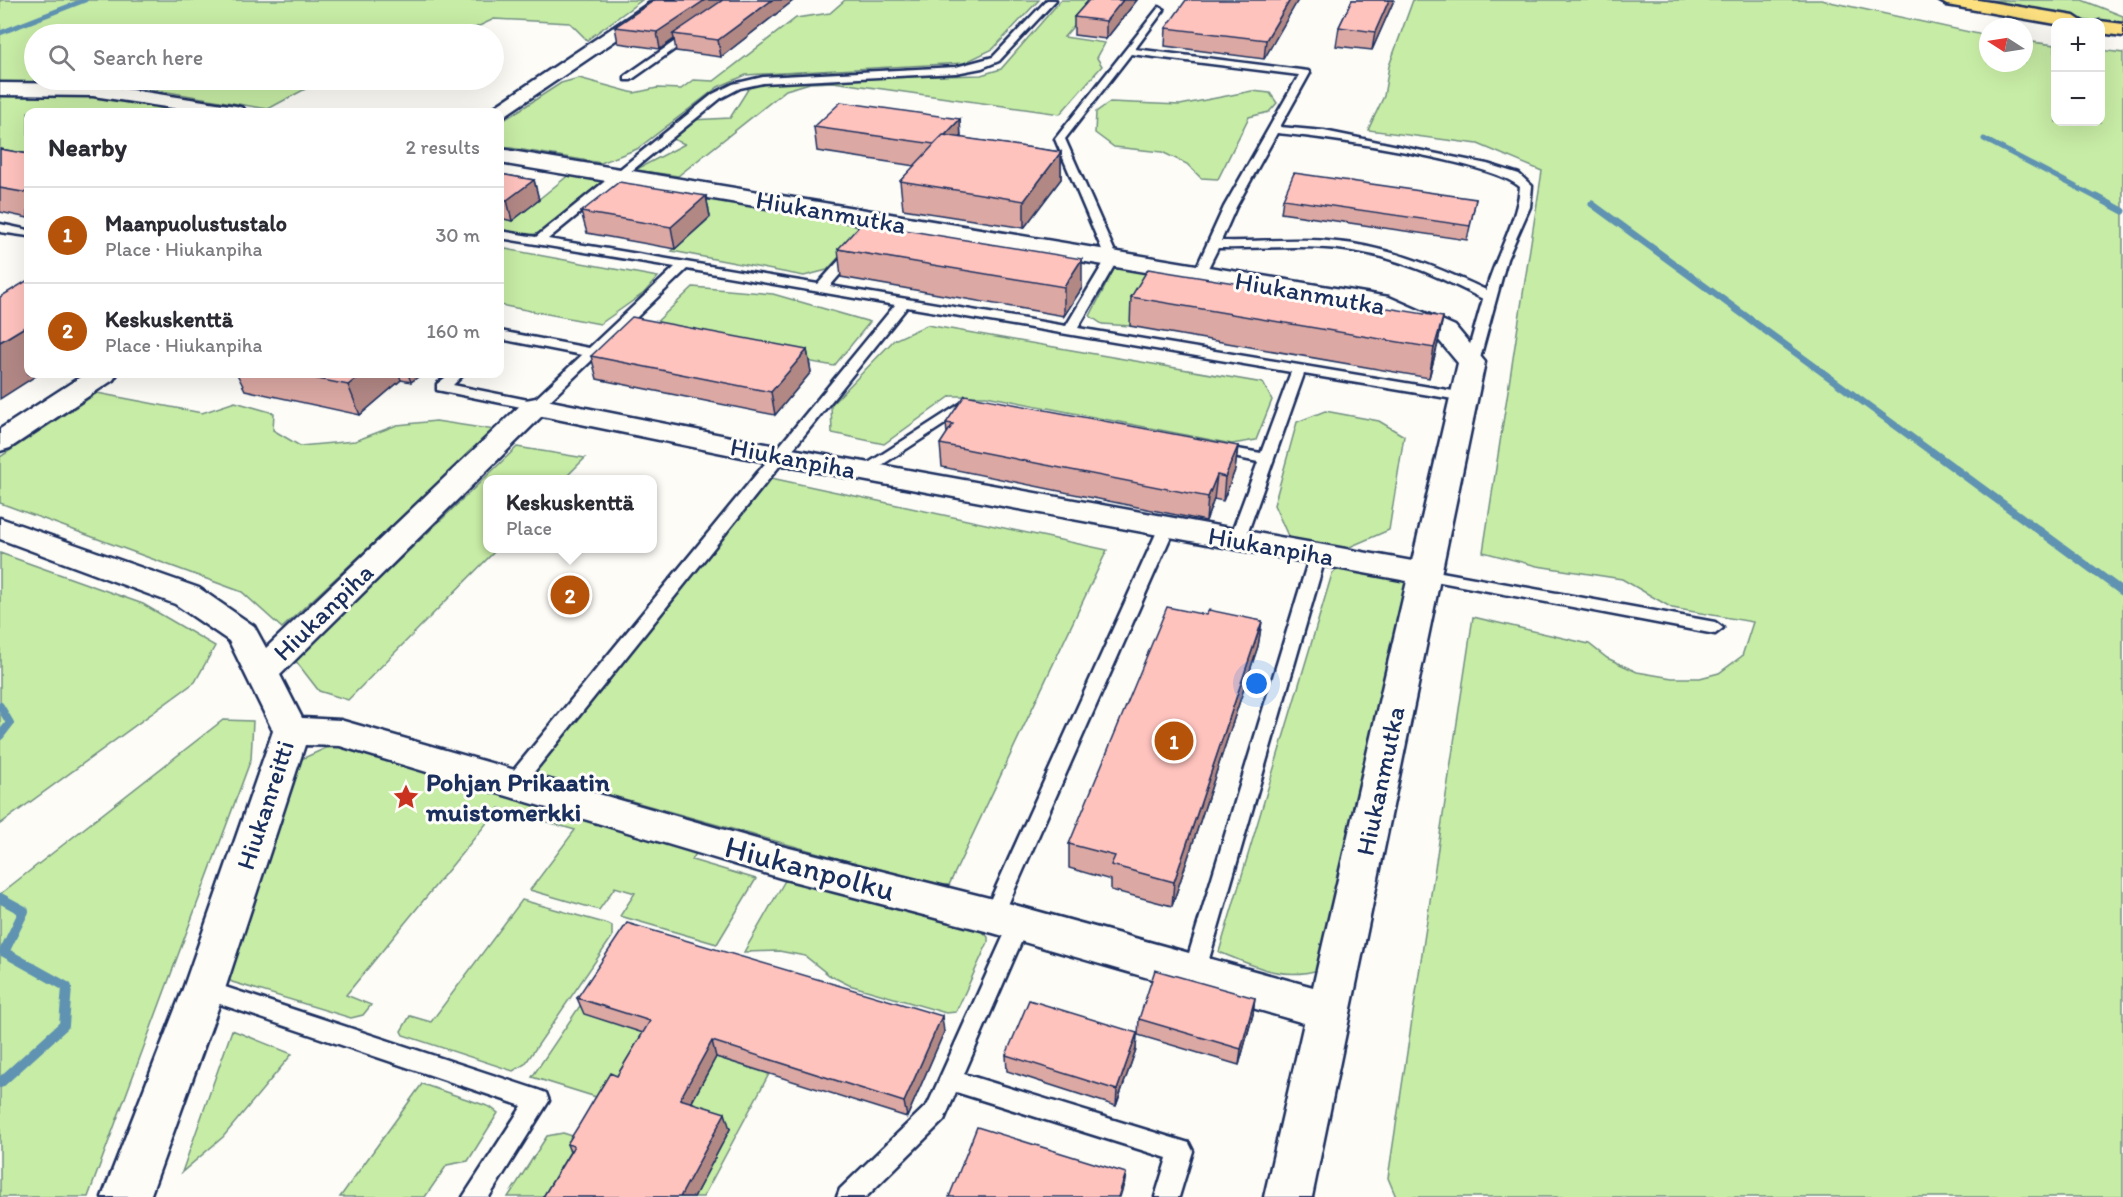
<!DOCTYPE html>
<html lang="en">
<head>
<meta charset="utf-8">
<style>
	body { margin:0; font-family:Itim,sans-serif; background:#f2f2f3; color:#2b2b33 }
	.controls { position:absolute; right:18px; top:18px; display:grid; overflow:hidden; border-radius:12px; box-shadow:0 6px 24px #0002 }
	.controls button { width:54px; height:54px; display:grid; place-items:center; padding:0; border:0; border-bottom:2px solid #e1e1e2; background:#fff; color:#2b2b33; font:30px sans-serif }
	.compass { position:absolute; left:1979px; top:18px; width:54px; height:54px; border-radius:50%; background:#fff; box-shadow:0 6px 24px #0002; rotate:282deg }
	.you { position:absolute; left:1257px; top:684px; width:21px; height:21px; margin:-15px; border:4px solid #fff; border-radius:50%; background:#1a73e8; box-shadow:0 0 0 9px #1a73e833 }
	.badge { display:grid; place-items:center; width:39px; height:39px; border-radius:50%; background:#b45309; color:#fff; font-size:20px; font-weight:700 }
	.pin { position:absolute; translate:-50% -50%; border:3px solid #fff; box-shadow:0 2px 6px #0006 }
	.popup { position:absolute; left:483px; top:475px; width:174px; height:78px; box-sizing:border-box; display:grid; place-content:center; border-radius:12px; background:#fff; filter:drop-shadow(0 2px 4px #0005); font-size:20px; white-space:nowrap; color:#7c7c81 }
	.popup b { font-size:22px; color:#2b2b33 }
	.popup::after { content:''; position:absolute; left:50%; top:100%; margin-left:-12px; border:12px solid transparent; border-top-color:#fff }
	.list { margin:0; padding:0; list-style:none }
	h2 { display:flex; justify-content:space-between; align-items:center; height:78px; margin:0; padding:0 24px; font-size:26px }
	h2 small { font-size:20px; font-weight:400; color:#7c7c81 }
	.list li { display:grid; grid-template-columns:39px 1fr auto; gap:18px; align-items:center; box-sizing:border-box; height:96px; padding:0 24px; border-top:2px solid #e1e1e2 }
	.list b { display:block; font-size:22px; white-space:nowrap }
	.list p { margin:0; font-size:20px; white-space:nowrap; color:#7c7c81 }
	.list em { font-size:20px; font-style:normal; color:#7c7c81 }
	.icon { flex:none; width:33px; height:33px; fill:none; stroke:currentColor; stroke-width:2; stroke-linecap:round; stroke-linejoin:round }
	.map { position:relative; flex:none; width:2123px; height:1197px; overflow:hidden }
	.search { position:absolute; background:#fff; box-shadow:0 6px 24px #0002; left:24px; top:24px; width:480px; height:66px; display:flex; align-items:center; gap:15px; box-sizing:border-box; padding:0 21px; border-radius:33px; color:#7c7c81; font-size:22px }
	.panel { position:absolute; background:#fff; box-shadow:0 6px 24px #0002; left:24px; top:108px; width:480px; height:270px; border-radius:12px }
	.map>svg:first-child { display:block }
</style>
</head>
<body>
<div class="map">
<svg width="2123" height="1197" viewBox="0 0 2123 1197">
	<rect width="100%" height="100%" fill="#fdfcf7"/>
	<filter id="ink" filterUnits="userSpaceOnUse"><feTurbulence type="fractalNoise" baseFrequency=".0167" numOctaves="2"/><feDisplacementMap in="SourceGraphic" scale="12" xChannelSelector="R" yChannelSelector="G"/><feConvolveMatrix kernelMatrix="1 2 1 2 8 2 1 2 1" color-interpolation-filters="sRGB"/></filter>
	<g filter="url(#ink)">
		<path fill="#c7eca5" stroke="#718e82" stroke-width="1.5" d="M0 0H642L587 40 570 23 494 19 462 34H425C414 23 407 25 392 29V34H34V80H322L268 109 109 82 0 83Z
			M845 0H1039L993 49 964 63 746 75 718 87 637 149 601 163 505 147 500 143 501 122 561 83 579 78 634 93 657 88 681 89 693 80 714 81 796 18 830 13Z
			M1061 0H1096L1064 37 1105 43 1097 58 1102 66 1060 114 833 82 810 83 786 90 678 176 635 170 685 144 670 138 691 120 730 118 750 86 818 79 981 75 1001 69Z
			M1413 0H1821L1988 36V63H2024V41L2055 45 2056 122H2100L2101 50 2123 53V1197H1396L1388 1178 1473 617 1589 644 1607 658 1637 672 1672 678H1700L1719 673 1742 656 1753 622 1672 608 1622 579 1537 566 1483 552 1542 171 1478 144 1368 130 1384 96 1389 66Z
			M1968 0H2082L2123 16V27Z
			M1252 91 1270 93 1277 103 1269 112 1249 117 1218 179 1201 178 1187 164 1162 152 1114 147 1095 133 1096 112 1110 102 1180 105Z
			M85 92 209 112H28V178L0 173V93Z
			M570 174 604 178 602 184 540 233 529 235 500 230V218L512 221Z
			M626 182 863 221V231L827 270 804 276 672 251 710 218Z
			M500 248 658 277 644 293 600 324 500 305Z
			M1125 265 1441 339 1437 347 1147 298 1130 326 1102 324 1090 316 1114 269Z
			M693 287 773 294 870 322 834 366 646 332Z
			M927 325 1263 383 1272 400 1256 440 1232 444 986 396H951L884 444 832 433 831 405 894 340Z
			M97 393 202 413 235 402 274 413 273 430 300 446 355 441 397 425 436 421 495 430 282 628 242 592 0 503V457Z
			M1325 411 1379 421 1404 436 1389 530 1345 549 1290 540 1274 505 1297 422Z
			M517 447 585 458 564 479 488 480V548L497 549 348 700 319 691 295 660Z
			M771 478 1107 550 949 885H934L531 773Z
			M0 553 143 604 215 646 195 682 0 824Z
			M1339 568 1396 576 1407 584 1318 970C1282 981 1252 965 1219 952L1332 574Z
			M223 720 253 721 251 759 88 1197H0V894Z
			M338 746 697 852 692 860 756 879 717 944 620 916 635 893 615 887 599 910 530 890 575 830 499 808 346 995 371 1005 363 1015 351 1018 232 982 228 979 297 761 326 748Z
			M787 877 977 926 988 937V942L956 1012 946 1013 849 985 829 975 805 956 779 951 744 952Z
			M522 900 608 924 612 926V937L525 1064 513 1071 403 1035 401 1031 410 1016 431 1022Z
			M627 936 656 1037 609 1101 532 1077Z
			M232 1030 292 1054 223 1137 182 1172Z
			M716 1057 769 1074 703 1197H694L730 1129 685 1114Z
			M422 1084 490 1107 498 1113 468 1161 447 1165 425 1197H340Z
			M563 1133 585 1140 559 1197H508L547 1136Z"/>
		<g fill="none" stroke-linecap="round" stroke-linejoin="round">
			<path stroke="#5e93b1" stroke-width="5" d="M0 33 85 0
				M1984 139 2099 199"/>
			<path stroke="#5e93b1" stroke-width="7" d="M2097 197 2123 211
				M1592 204 1933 453"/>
			<path stroke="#5e93b1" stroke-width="8" d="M1931 451 2123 592
				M0 706 10 723 0 736"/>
			<path stroke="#5e93b1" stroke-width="10" d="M0 898 24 911 4 952 67 987 64 1025 0 1083"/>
			<g stroke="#1b2f5e" stroke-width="5">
				<path id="service" d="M1047 0H1056L999 61 982 68 956 73 763 83 740 88 721 98 548 239 818 284 850 248 854 247 860 251 830 286 1066 326 1106 259 1055 139 1159 7 1164 10 1135 49 1308 71 1310 73 1280 127 1324 131 1487 164 1519 174 1532 186 1530 207 1507 259 1479 362 1472 366 1465 362 1483 299C1440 277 1395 256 1346 250 1303 244 1260 249 1218 248L1204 276H1196L1194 273 1224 207 1299 75 1131 54 1065 139 1118 259 1078 328 1465 393 1472 397 1465 401 1304 374 1245 540 1237 545 1229 540 1258 462 1214 453 1207 449 1214 445 1261 453 1291 372 907 307 522 787 515 789 508 787 506 782 508 777 895 305 687 269 541 409 536 410 437 390V384L450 374H464L453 385 533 401 582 355 500 339V331L589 348 675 267 500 238V231L536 237 713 94 733 84 763 77 956 67 993 57ZM1277 133C1322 137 1492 161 1520 187 1517 222 1496 255 1486 290 1435 266 1384 245 1327 241 1292 238 1256 242 1221 241L1236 207Z
					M691 30 699 32 631 80H625V76Z
					M0 224 28 230V236L0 232Z
					M963 402 978 405 980 408 973 412 965 411 868 474H858L856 471Z
					M1167 522 1175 527 1003 916 1000 922 993 925 986 922 983 916 1159 527Z
					M1318 550 1326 555 1205 973 1202 979 1194 982 1186 979 1183 973 1310 555Z
					M1425 569 1715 622 1723 628 1715 634 1419 578 1417 574 1419 570Z
					M1019 915 1026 918 1029 924 964 1074 1189 1143 1193 1151 1179 1197H1155L1167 1158 956 1092 944 1120 866 1197H837L840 1189 928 1104 1009 924 1012 918Z
					M204 980 538 1090 546 1093 549 1101 489 1197H463L522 1106 196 996 193 989 196 982Z"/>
			</g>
			<g stroke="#1b2f5e" stroke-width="5">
				<path id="minor" d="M654 0H675L504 116 500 118V112H487Z
					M0 83 93 84 236 106 243 108 246 112H199L93 96 0 95Z
					M500 149 1389 297 1455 326 1485 362 1312 1197H1264L1304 1023 993 933 781 878 340 746 305 745 225 989 150 1197H102L183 989 273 731 229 641 175 604 0 539V518L199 588 254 626 266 648 526 400 536 398 781 447 1412 561 1458 363 1437 338 1382 312 500 163ZM542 416 781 465 1407 581 1313 987 993 899 781 846 340 720 302 718 280 675Z
					M85 374H117L113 380 10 448 0 451V429Z"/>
			</g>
			<g stroke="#1b2f5e" stroke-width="5">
				<path id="primary" d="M1938 0H1978L2074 16 2083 22 2056 24 1947 5Z
					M2100 21 2123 24V36L2100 33V22H2096Z"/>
			</g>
			<use href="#service" fill="#fdfcf7" fill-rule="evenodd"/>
			<use href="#minor" fill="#fdfcf7" fill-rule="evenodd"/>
			<use href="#primary" fill="#fce080" fill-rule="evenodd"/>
		</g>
		<path fill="#dba8a3" stroke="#1b2f5e" stroke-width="1.5" d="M655 0H794L721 57 676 51 674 39 660 49 618 43 615 27Z
			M1089 0H1137L1106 39 1074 35V17Z
			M1298 0 1264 59 1165 46 1166 28Z
			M1352 0H1394L1372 50 1336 46 1339 27Z
			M960 119 961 138 1061 152V179L1024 228 903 209 900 181 915 166 817 151 814 127Z
			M0 149 28 154V218L0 212Z
			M500 174 534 180 539 200 512 221 500 218Z
			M706 196 710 217 675 249 587 233 581 212Z
			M1283 199H1476L1467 240 1281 213Z
			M838 249 1082 288 1064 316 841 277Z
			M1131 297 1443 317 1437 347 1429 378 1130 326Z
			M807 350 811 372 775 415 597 379 591 356Z
			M237 374H422L411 382 401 380 360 415 245 390Z
			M946 423 1238 446 1235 470 1223 501 1214 499 1206 521 942 467 940 444 947 434Z
			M1206 615 1262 621 1258 646 1172 906 1111 890V880L1069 868V844Z
			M577 998 944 1032 907 1117 716 1057 692 1102 730 1129 694 1197H543L570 1152 567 1144 617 1076 643 1033 584 1014Z
			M1255 998 1253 1014 1239 1065 1138 1035 1139 1019Z
			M1137 1033 1136 1049 1116 1106 1007 1071 1006 1055Z"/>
		<path fill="#b28885" stroke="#1b2f5e" stroke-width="1.5" d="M705 0H730L673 34 674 39 660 49 657 32Z
			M772 0H794L721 57 718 40Z
			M1123 0H1137L1106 39V21Z
			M1290 0H1298L1264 59 1266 40Z
			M1389 0H1394L1372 50 1375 32Z
			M960 119 961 143 936 145Z
			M1061 152V179L1024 228V201Z
			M534 180 539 200 512 221 507 200Z
			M706 196 710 217 675 249 671 227Z
			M1082 259V288L1064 316V287Z
			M1443 317 1437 347 1429 378 1434 348Z
			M28 325V374H39L0 399V342Z
			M807 350 811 372 775 415 771 392Z
			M362 374H399L401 380 360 415 348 385Z
			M408 374H422L411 382Z
			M1238 446 1235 470 1223 501 1225 477Z
			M1217 475 1214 499 1206 521 1208 497Z
			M1262 621 1258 646 1172 906 1174 882Z
			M1255 998 1253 1014 1239 1065 1241 1049Z
			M942 1016 944 1032 907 1117 904 1102Z
			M1137 1033 1136 1049 1116 1106 1117 1090Z
			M712 1041 716 1057 685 1114 680 1099Z
			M725 1113 730 1129 694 1197H680Z
			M1126 1173 1125 1181 1120 1197H1118Z"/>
		<path fill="#ffc3be" stroke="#1b2f5e" stroke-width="1.5" d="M655 0H705L657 32 615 27Z
			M723 0H772L718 40 673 34Z
			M1089 0H1123L1106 21 1074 17Z
			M1186 0H1290L1266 40 1166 28Z
			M1352 0H1389L1375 32 1339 27Z
			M841 102 960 119 945 135H943L934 144 814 127Z
			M943 135 1061 152 1024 201 900 181Z
			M0 149 28 154V193L0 188Z
			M1294 173 1476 199 1470 226 1283 199Z
			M500 174 534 180 507 200 500 198Z
			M619 182 706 196 671 227 581 212Z
			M862 223 1082 259 1064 287 838 249Z
			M1148 269 1443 317 1434 348 1131 297Z
			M28 280V325L0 342V297Z
			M632 317 807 350 771 392 591 356Z
			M293 374H362L348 385Z
			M965 395 1238 446 1225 477 1217 475 1208 497 940 444 953 424 946 423Z
			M1167 607 1206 615 1209 610 1262 621 1174 882 1111 865 1115 856 1069 844Z
			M627 923 942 1016 904 1102 712 1041 680 1099 725 1113 680 1197H543L574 1146 567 1144 579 1125 610 1073 617 1076 650 1021 577 998Z
			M1155 970 1255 998 1241 1049 1139 1019Z
			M1029 1000 1137 1033 1117 1090 1006 1055Z
			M977 1127 1126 1173 1118 1197H949Z"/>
	</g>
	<defs>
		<g id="sight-bare" transform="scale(2.07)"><path d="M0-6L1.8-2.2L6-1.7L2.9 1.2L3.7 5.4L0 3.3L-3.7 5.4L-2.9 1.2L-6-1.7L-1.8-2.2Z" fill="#c8321e" stroke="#fdfcf7" stroke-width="2.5" paint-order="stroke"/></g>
	</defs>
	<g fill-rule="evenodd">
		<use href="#sight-bare" x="406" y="797"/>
	</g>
	<g text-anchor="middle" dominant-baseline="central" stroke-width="6" stroke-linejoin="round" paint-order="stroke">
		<g font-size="26" fill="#1b2f5e" stroke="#fdfcf7">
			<text transform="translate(831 212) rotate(10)">Hiukanmutka</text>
			<text transform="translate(1310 293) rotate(10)">Hiukanmutka</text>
			<text transform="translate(793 458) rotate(11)">Hiukanpiha</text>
			<text transform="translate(1271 546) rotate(10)">Hiukanpiha</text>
			<text transform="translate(323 612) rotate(-44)">Hiukanpiha</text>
			<text transform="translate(1380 781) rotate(-78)">Hiukanmutka</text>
			<text transform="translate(265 805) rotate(-72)">Hiukanreitti</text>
		</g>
		<g font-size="26" font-weight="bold" fill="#1b2f5e" stroke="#fdfcf7" text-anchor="start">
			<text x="426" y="782">Pohjan Prikaatin<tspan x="426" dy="30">muistomerkki</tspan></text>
		</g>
		<g font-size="32" fill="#1b2f5e" stroke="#fdfcf7">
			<text transform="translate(810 868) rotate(15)">Hiukanpolku</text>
		</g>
	</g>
</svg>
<div class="controls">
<button>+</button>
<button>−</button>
</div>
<svg class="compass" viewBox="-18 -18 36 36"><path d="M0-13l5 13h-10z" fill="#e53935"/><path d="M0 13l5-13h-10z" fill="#7c7c81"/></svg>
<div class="you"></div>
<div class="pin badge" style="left:1174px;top:741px">1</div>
<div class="pin badge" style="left:570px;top:595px">2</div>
<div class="popup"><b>Keskuskenttä</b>Place</div>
<div class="search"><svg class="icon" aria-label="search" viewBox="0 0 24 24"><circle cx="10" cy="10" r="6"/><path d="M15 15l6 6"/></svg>Search here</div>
<section class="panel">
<h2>Nearby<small>2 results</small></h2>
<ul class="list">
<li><span class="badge">1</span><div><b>Maanpuolustustalo</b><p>Place · Hiukanpiha</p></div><em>30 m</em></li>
<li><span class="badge">2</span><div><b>Keskuskenttä</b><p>Place · Hiukanpiha</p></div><em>160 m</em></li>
</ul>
</section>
</div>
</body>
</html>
